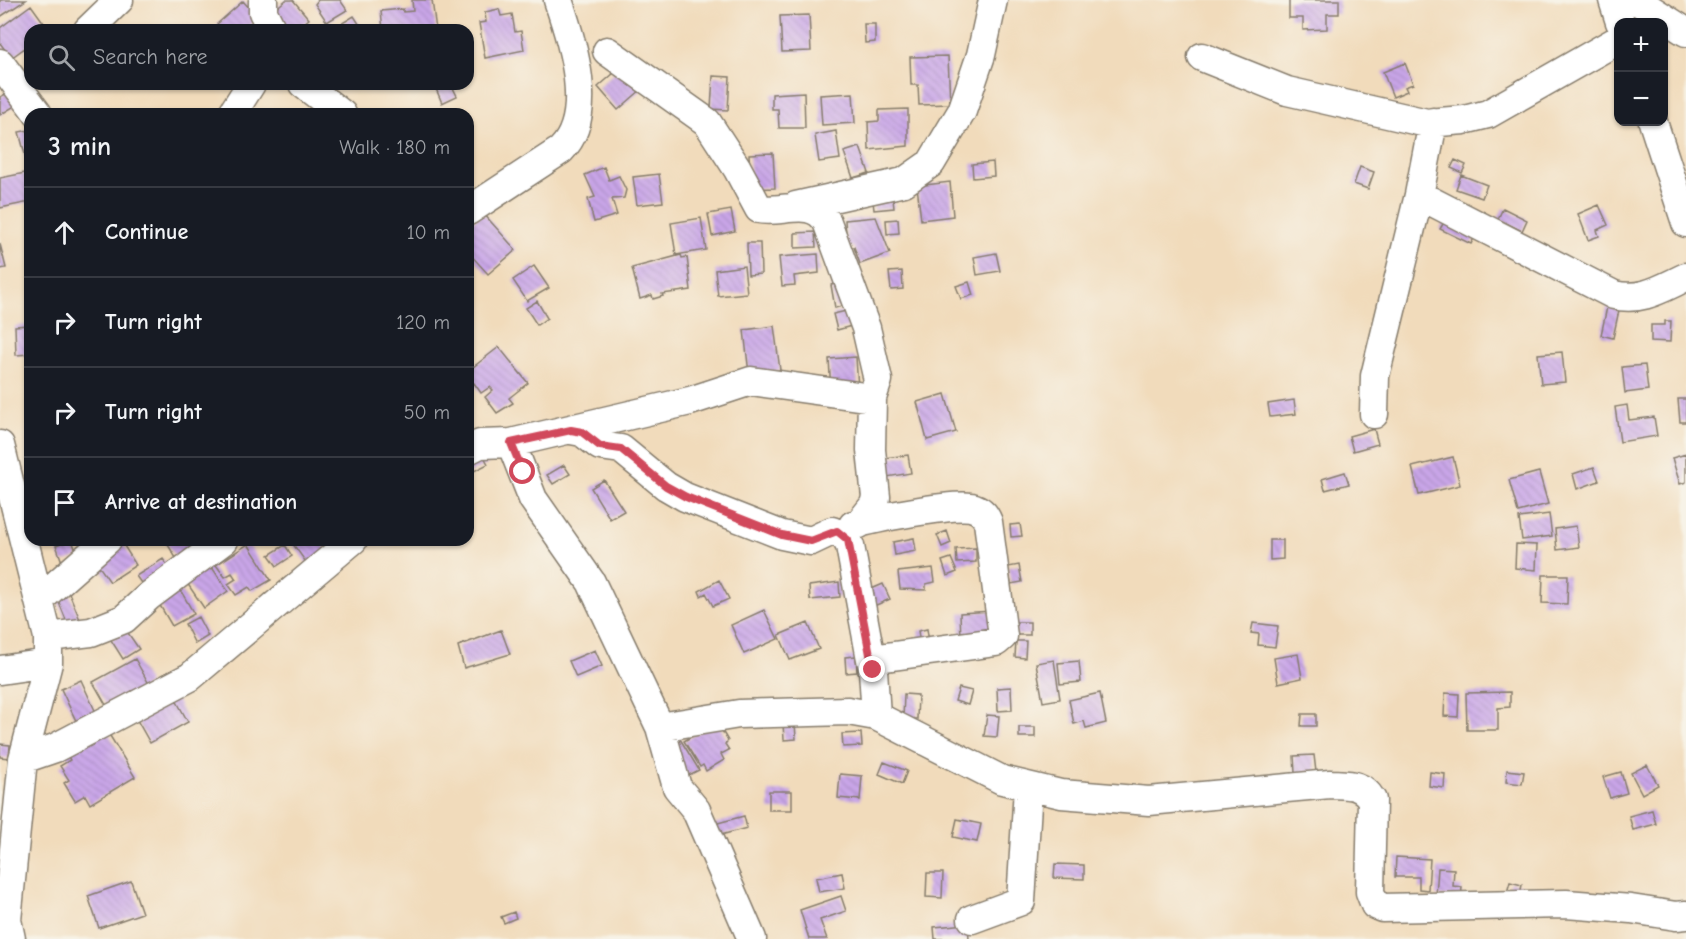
<!DOCTYPE html>
<html lang="en">
<head>
<meta charset="utf-8">
<style>
	body { margin:0; font-family:"Comic Neue",sans-serif; background:#20242c; color:#f1f3f6 }
	.controls { position:absolute; right:18px; top:18px; display:grid; overflow:hidden; border-radius:12px; box-shadow:0 2px 4px #0004 }
	.controls button { width:54px; height:54px; display:grid; place-items:center; padding:0; border:0; border-bottom:2px solid #363941; background:#171b24; color:#f1f3f6; font:30px sans-serif }
	.stop { position:absolute; width:18px; height:18px; margin:-14px; border:4px solid #d1495b; border-radius:50%; background:#fff }
	.stop.end { background:#d1495b; border-color:#fff; box-shadow:0 2px 6px #0008 }
	.list { margin:0; padding:0; list-style:none }
	h2 { display:flex; justify-content:space-between; align-items:center; height:78px; margin:0; padding:0 24px; font-size:26px }
	h2 small { font-size:20px; font-weight:400; color:#9ea1a6 }
	.list li { display:grid; grid-template-columns:39px 1fr auto; gap:18px; align-items:center; box-sizing:border-box; height:90px; padding:0 24px; border-top:2px solid #363941 }
	.list b { display:block; font-size:22px; white-space:nowrap }
	.list em { font-size:20px; font-style:normal; color:#9ea1a6 }
	.icon { flex:none; width:33px; height:33px; fill:none; stroke:currentColor; stroke-width:2; stroke-linecap:round; stroke-linejoin:round }
	.map { position:relative; flex:none; width:1686px; height:939px; overflow:hidden }
	.search { position:absolute; background:#171b24; box-shadow:0 2px 4px #0004; left:24px; top:24px; width:450px; height:66px; display:flex; align-items:center; gap:15px; box-sizing:border-box; padding:0 21px; border-radius:18px; color:#9ea1a6; font-size:22px }
	.panel { position:absolute; background:#171b24; box-shadow:0 2px 4px #0004; left:24px; top:108px; width:450px; height:438px; border-radius:18px }
	.map>svg:first-child { display:block }
</style>
</head>
<body>
<div class="map">
<svg width="1686" height="939" viewBox="0 0 1686 939">
	<defs>
		<pattern id="building-back-hatch" width="6" height="6" patternUnits="userSpaceOnUse" patternTransform="scale(1.5)"><rect width="6" height="6" fill="#c9a6e8"/><path d="M-1 5l2 2M0 0l6 6M5-1l2 2" fill="none" stroke="#ac8ec6"/></pattern>
	</defs>
	<rect width="100%" height="100%" fill="#f7f3e8"/>
	<filter id="ink" filterUnits="userSpaceOnUse"><feTurbulence type="fractalNoise" baseFrequency=".0167" numOctaves="2"/><feDisplacementMap in="SourceGraphic" scale="12" xChannelSelector="R" yChannelSelector="G"/><feConvolveMatrix kernelMatrix="1 2 1 2 8 2 1 2 1" color-interpolation-filters="sRGB"/></filter>
	<filter id="wash" filterUnits="userSpaceOnUse"><feTurbulence type="fractalNoise" baseFrequency=".008" numOctaves="4" result="noise"/><feDisplacementMap in="SourceGraphic" scale="24" xChannelSelector="R" yChannelSelector="G"/><feGaussianBlur stdDeviation="1.35" result="paint"/><feColorMatrix in="noise" values="0 0 0 0 0 0 0 0 0 0 0 0 0 0 0 0 0 1.4 0 .05"/><feComposite in="paint" operator="in"/></filter>
	<g filter="url(#wash)">
		<rect width="100%" height="100%" fill="#f1dbbb"/>
		<g id="blocks">
			<path fill="url(#building-back-hatch)" d="M0 0H26L0 17Z
				M286 0H293L309 19 296 30H281L268 15Z
				M318 0H340L347 10 327 22 315 4Z
				M412 0H432L436 30H383L381 11 403 9V12L413 11Z
				M1289 0H1339V14H1327V29L1303 30V18H1289Z
				M243 1 258 18 245 30H222L217 24Z
				M31 5 49 30H30V44L11 58 0 43V28Z
				M499 9 501 16 512 14 515 32 521 31 524 50 485 58 479 23 486 22 485 12Z
				M809 15 811 51 782 52 780 16Z
				M354 16 363 30H331Z
				M864 24H875V42L865 43Z
				M948 56 950 104 919 105 918 85H911L910 57Z
				M1405 63 1413 84 1405 87 1407 91 1393 97 1383 72Z
				M622 66 642 89 618 110 598 87Z
				M713 76 730 77 728 110 711 109Z
				M434 84H451L457 96 442 103Z
				M11 91 18 104 0 115V97Z
				M804 92 805 128H779L778 109H772V94Z
				M853 93 855 123 822 125 820 95Z
				M908 109V146L869 150 868 122 879 121V110Z
				M30 130V158H26L19 132Z
				M836 131 840 159 819 162 815 135Z
				M860 147 869 173 853 178 844 152Z
				M773 153 775 188 751 189 749 154Z
				M1455 160 1466 165 1462 173 1451 168Z
				M993 162 994 176 973 178 972 164Z
				M604 167 609 180 619 176 626 190 624 198 612 199 617 215 594 222 588 199 595 197 585 175Z
				M1360 167 1374 172 1368 189 1354 184Z
				M30 172V202L0 208V178Z
				M659 174 663 202 637 205 633 177Z
				M1461 175 1487 185 1482 198 1456 189Z
				M950 182 953 216 921 220 917 186Z
				M892 190 894 208 874 210 872 193Z
				M1599 205 1608 225 1597 230 1599 236 1588 240 1578 214Z
				M1503 208 1527 220 1522 231 1498 219Z
				M731 210 735 231 712 236 708 214Z
				M483 213 516 250 488 274 468 252V225Z
				M876 217 890 253 860 264 854 247H847L845 220Z
				M1447 217 1477 232 1471 244 1440 229Z
				M701 218 706 250 676 255 671 223Z
				M898 219 899 233 887 234 886 220Z
				M815 232 816 247 795 248V233Z
				M747 243H760L761 274 748 275Z
				M0 244 6 268 0 269Z
				M996 253 1000 271 977 275 974 257Z
				M818 254 819 273 794 276 795 285 782 286 779 257Z
				M681 255 682 258 687 257 691 290 662 294 663 296 653 299 652 295 640 299 632 268Z
				M534 266 549 288 527 301 513 280Z
				M744 266 747 293 718 296 715 270Z
				M902 271 903 289 891 290 889 272Z
				M969 282 973 295 961 299 956 286Z
				M841 283 846 305 835 308 831 285Z
				M537 301 547 318 537 325 526 308Z
				M1607 307 1619 310 1613 338 1601 335Z
				M851 310 855 325 837 330 833 314Z
				M1665 321H1671L1670 342 1651 341V325H1665Z
				M29 325 30 354 16 355 15 326Z
				M774 326 780 370 749 374 744 330Z
				M499 347 528 383 509 398 513 403 497 413 485 397 493 390 490 387 481 393 474 383 468 386V371Z
				M1562 352 1565 382 1541 384 1538 354Z
				M856 357 858 389 831 392 829 359Z
				M1645 365 1648 390 1625 393 1622 367Z
				M945 394 956 432 927 440 917 402Z
				M1678 399H1686V422H1680Z
				M1294 400 1296 414 1270 417 1268 404Z
				M1627 405 1629 420 1654 417 1657 436 1620 442 1615 407Z
				M1374 429 1378 444 1353 451 1349 436Z
				M481 451 488 464 468 474V457Z
				M1686 454V482L1680 484 1672 458Z
				M908 455 911 473 887 477 884 458Z
				M1453 457 1460 485 1419 495 1412 467Z
				M564 465 570 474 553 484 547 475Z
				M1594 467 1599 481 1577 489 1573 474Z
				M1345 472 1349 484 1325 490 1322 479Z
				M1539 472 1548 504 1518 512 1509 480Z
				M604 480 624 511 610 519 591 488Z
				M1549 514 1552 536 1522 540 1519 518Z
				M1020 524 1022 536 1011 537 1010 525Z
				M1576 526 1579 547 1557 550 1555 529Z
				M947 531 951 543 942 547 937 535Z
				M914 538 916 551 895 555 893 542Z
				M72 540 78 557 62 562 56 545Z
				M165 540H217L179 563Z
				M290 540H320L328 551 308 565Z
				M1270 540H1283V559L1270 560Z
				M121 541 136 565 110 582 94 559Z
				M248 544 271 580 252 591 249 587 236 595 228 584 236 579 232 573 225 577 216 565Z
				M1516 544 1537 545 1536 570 1515 568Z
				M285 545 292 556 277 566 269 555Z
				M976 548V562L957 563 956 549Z
				M951 558 957 572 947 576 942 561Z
				M163 559 174 575 148 593 136 576Z
				M209 563 228 591 204 608 185 580Z
				M1019 565 1022 582 1011 584 1008 567Z
				M933 568 935 582 926 584V590L900 589 898 572Z
				M1543 575H1568L1567 604 1542 603Z
				M719 580 729 599 713 606 706 593 701 596 699 591Z
				M839 582 840 597 810 600 809 586Z
				M65 583 81 622 69 627 53 588Z
				M177 584 194 614 172 626 155 597Z
				M883 584 890 599 874 606 867 591Z
				M764 610 778 639 744 654 731 625Z
				M992 611 994 638 961 639 960 613Z
				M198 617 208 636 195 644 185 624Z
				M1015 622H1030V635H1016Z
				M808 623 819 649 790 660 779 635Z
				M1253 623 1278 626 1275 647 1258 645 1259 634 1251 633Z
				M927 629 929 642 920 643 918 631Z
				M126 630 139 649 123 659 111 640Z
				M501 630 510 654 464 668 458 646Z
				M1016 641H1026L1025 658 1015 657Z
				M595 650 602 666 576 677 569 661Z
				M1298 654 1302 678 1278 683 1274 658Z
				M856 656 857 672 846 673 845 657Z
				M135 659 149 684 110 712 93 682Z
				M1054 660 1060 699 1043 702 1036 663Z
				M1079 661 1081 682 1060 684 1058 663Z
				M81 680 98 717 78 725 61 689Z
				M1011 687 1012 710 998 711 997 688Z
				M959 688 972 691 968 705 955 701Z
				M1510 692V707L1498 708V730H1467L1466 693Z
				M1100 693 1106 723 1086 728 1084 721 1074 724 1069 700Z
				M1445 693 1459 694 1458 717 1444 716Z
				M904 694 918 695 917 719H903Z
				M175 698 188 722 150 743 137 720Z
				M1302 714H1316V726H1301Z
				M987 715 999 716 997 737 984 736Z
				M717 722 728 741 725 744 729 750 721 754 724 760 706 771 703 765 700 767 684 741Z
				M795 722 796 739 784 740 783 723Z
				M104 726 135 777 90 804 85 795 75 801 64 783 69 780 60 766 70 760 64 750Z
				M1019 727H1035V737H1019Z
				M861 733 862 746 843 747 842 734Z
				M677 734 699 770 687 776 666 741Z
				M0 744 10 745 9 758 0 757Z
				M1314 755 1316 772 1295 773 1294 756Z
				M884 762 907 771 902 784 879 774Z
				M1647 765 1658 785 1642 794 1631 773Z
				M1507 770 1524 772 1522 784 1506 782Z
				M1430 772 1445 774 1444 788 1429 786Z
				M1621 772 1627 793 1610 798 1603 777Z
				M840 774 862 776 860 800 838 798Z
				M769 791H792V810H769Z
				M1652 810 1656 824 1633 830 1629 816Z
				M744 816 747 828 717 836 714 824Z
				M957 819 981 824 977 842 953 837Z
				M1396 857 1430 859 1428 890 1419 889V877H1395Z
				M1055 864 1084 865V879L1054 878Z
				M1438 868 1454 869 1453 886 1462 887 1461 898 1436 896Z
				M842 873 845 888 819 892 816 878Z
				M927 873H943L942 898 926 897Z
				M131 881 142 913 99 928 88 896Z
				M1510 882 1522 885 1519 899 1506 896Z
				M841 896 846 911 820 920 827 939H809L800 910Z
				M514 912 516 918 504 923 501 917Z
				M968 924 969 939H935L934 927Z"/>
		</g>
	</g>
	<g filter="url(#ink)">
		<use href="#blocks" fill-opacity="0" stroke="#867c6c" stroke-width="1.5"/>
		<g fill="none" stroke-linecap="round" stroke-linejoin="round">
			<g stroke="#867c6c" stroke-width="31">
				<path id="minor" d="M263 0V12L272 30
					M1613 0 1620 22
					M1636 0 1686 32
					M88 30 119 0
					M607 51 707 122 737 168 759 209C781 214 812 196 827 222L866 328 878 380 872 398 871 450 876 497 874 505 859 524
					M1202 57 1287 91 1427 123 1464 120 1488 114 1618 40
					M0 63 38 114
					M303 84 342 114
					M232 114 251 84
					M1653 122 1686 223
					M1419 195 1614 295C1641 302 1662 288 1686 277
					M796 206 904 182 931 163 962 111 981 55 993 0
					M468 211 561 150C596 115 572 41 558 0
					M1374 414 1375 376 1419 195 1433 122
					M571 430 582 432 600 446 621 449 666 486 685 497 782 535 811 541 832 531 845 536 850 546 873 670 876 716
					M511 443 533 499 591 582 660 727 739 714 848 711 876 716 1002 780 1061 794 1149 801 1330 784C1349 785 1362 783 1372 800L1370 892 1375 905 1382 908 1566 904 1631 909 1676 916 1686 915
					M0 445 48 637V663L23 759 7 920 11 939
					M468 450 480 444 511 443 690 401 751 381 872 398
					M853 525C874 518 951 504 971 507 980 509 985 514 988 522L1003 636 996 642 871 659
					M40 599 107 540
					M48 637 91 632 124 619 149 596 224 540
					M0 670 48 663
					M660 727 677 787 696 810 752 939
					M23 759 55 748 190 677 353 540
					M972 919 1021 901 1028 788"/>
			</g>
			<use href="#minor" stroke="#fff" stroke-width="28"/>
		</g>
	</g>
	<g fill="none" stroke-linecap="round" stroke-linejoin="round" filter="url(#ink)">
		<path stroke="#d1495b" stroke-width="8" d="M523 472 511 443 571 430 582 432 600 446 621 449 666 486 686 497 782 535 811 541 837 531 848 540 873 670"/>
	</g>
</svg>
<div class="controls">
<button>+</button>
<button>−</button>
</div>
<div class="stop" style="left:523px;top:472px"></div>
<div class="stop end" style="left:873px;top:670px"></div>
<div class="search"><svg class="icon" aria-label="search" viewBox="0 0 24 24"><circle cx="10" cy="10" r="6"/><path d="M15 15l6 6"/></svg>Search here</div>
<section class="panel">
<h2>3 min<small>Walk · 180 m</small></h2>
<ul class="list">
<li><svg class="icon" aria-label="ahead" viewBox="0 0 24 24"><path d="M12 20V5M6 11l6-6 6 6"/></svg><div><b>Continue</b></div><em>10 m</em></li>
<li><svg class="icon" aria-label="right" viewBox="0 0 24 24"><path d="M7 20v-9h11M14 6l5 5-5 5"/></svg><div><b>Turn right</b></div><em>120 m</em></li>
<li><svg class="icon" aria-label="right" viewBox="0 0 24 24"><path d="M7 20v-9h11M14 6l5 5-5 5"/></svg><div><b>Turn right</b></div><em>50 m</em></li>
<li><svg class="icon" aria-label="arrive" viewBox="0 0 24 24"><path d="M6 21V4h12l-3 4 3 4H6"/></svg><div><b>Arrive at destination</b></div></li>
</ul>
</section>
</div>
</body>
</html>
